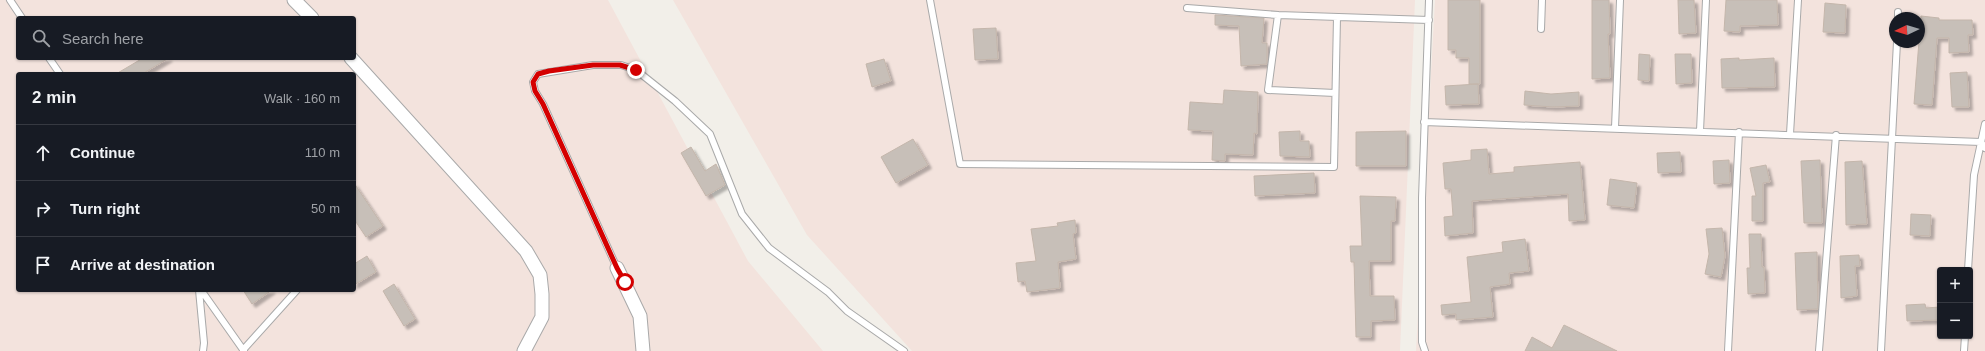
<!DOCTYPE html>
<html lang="en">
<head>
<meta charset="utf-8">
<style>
	body { margin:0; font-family:Arial,sans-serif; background:#242831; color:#f1f3f6 }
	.controls { position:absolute; right:12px; bottom:12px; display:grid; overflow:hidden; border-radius:4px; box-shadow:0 1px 3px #0004 }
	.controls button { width:36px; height:36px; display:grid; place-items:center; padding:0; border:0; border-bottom:1px solid #363941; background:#171b24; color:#f1f3f6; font:20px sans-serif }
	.compass { position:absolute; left:1889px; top:12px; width:36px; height:36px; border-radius:50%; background:#171b24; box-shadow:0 1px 3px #0004; rotate:266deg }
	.stop { position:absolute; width:12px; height:12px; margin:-9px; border:3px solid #d40000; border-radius:50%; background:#fff }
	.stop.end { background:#d40000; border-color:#fff; box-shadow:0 1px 4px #0008 }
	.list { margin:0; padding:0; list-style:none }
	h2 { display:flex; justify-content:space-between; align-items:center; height:52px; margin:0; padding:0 16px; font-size:17px }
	h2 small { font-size:13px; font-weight:400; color:#9ea1a6 }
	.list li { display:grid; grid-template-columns:26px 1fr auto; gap:12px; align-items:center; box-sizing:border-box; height:56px; padding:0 16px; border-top:1px solid #363941 }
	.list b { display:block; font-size:15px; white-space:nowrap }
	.list em { font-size:13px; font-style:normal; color:#9ea1a6 }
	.icon { flex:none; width:22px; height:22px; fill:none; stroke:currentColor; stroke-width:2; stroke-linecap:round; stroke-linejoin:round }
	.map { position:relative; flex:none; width:1985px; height:351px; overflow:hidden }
	.search { position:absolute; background:#171b24; box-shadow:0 1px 3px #0004; left:16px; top:16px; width:340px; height:44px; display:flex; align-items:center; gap:10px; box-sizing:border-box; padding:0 14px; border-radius:4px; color:#9ea1a6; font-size:15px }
	.panel { position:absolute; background:#171b24; box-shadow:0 1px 3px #0004; left:16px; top:72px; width:340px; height:220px; border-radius:4px }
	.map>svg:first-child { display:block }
</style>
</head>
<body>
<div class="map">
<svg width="1985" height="351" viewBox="0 0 1985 351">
	<defs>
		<filter id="shadow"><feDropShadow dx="3.5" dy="3.5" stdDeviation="1" flood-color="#0004"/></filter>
	</defs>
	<rect width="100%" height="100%" fill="#f2efe9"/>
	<path fill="#f3e3dd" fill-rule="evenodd" d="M0 0H608L748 261 823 351H0ZM18 18H354V58H18ZM18 74H354V290H18Z
		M673 0H1415L1400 351H912L807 235Z
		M1435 0H1985V351H1416ZM1895 18H1919V42H1895ZM1940 270H1970V336H1940Z"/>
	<path fill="#c7bfb8" stroke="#c4b6ab" filter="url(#shadow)" d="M1448 0H1480V84H1469V58H1456V50H1448Z
		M1592 0H1609L1610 34H1608L1610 78 1592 79Z
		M1678 0H1694L1696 33 1679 34Z
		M1726 0H1777L1778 25 1740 26V32L1724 31Z
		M1825 3 1846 5 1845 33 1823 32Z
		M1215 15 1264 18 1262 43H1267V64L1241 66 1239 26 1215 25Z
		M1921 16 1939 18V20H1972L1973 35H1968L1969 52 1949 53V38H1937L1932 105 1914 104Z
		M996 28 998 59 975 60 973 29Z
		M1639 54 1650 55 1649 81 1638 80Z
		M1675 54H1691L1692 83 1676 84Z
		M143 58H169L142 74H116Z
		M1739 58V60L1774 58 1775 87 1722 88 1721 59Z
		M884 59 891 81 872 87 866 64Z
		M1967 72 1969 107H1952L1950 73Z
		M1478 84 1479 104 1446 105 1445 86Z
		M1224 90 1258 92 1257 134 1254 133 1253 155 1225 154V161L1212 160 1213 131 1188 130 1190 102 1223 104Z
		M1525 91 1551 94 1579 92V106L1553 107 1524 105Z
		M1300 131V141H1309L1310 157 1280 156 1279 132Z
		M1406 131V166H1356V132Z
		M913 139 928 165 896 183 881 157Z
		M691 147 705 171 716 164 725 185 706 196 681 153Z
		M1487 149 1489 174 1514 172V167L1580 162 1585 220 1569 221 1568 194 1472 201 1473 233 1445 236 1444 217 1453 216 1451 189H1445L1443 163 1471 160V150Z
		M1680 152 1681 172 1658 173 1657 153Z
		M1729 160 1730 183 1714 184 1713 161Z
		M1820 160 1822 223H1804L1801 161Z
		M1862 161 1867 224 1846 225 1845 162Z
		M1766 165 1770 182 1763 183V221H1752V196H1756L1750 168Z
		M1314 173 1315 193 1255 196 1254 176Z
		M1610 179 1637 183 1634 208 1607 205Z
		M354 183 383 226 366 237 354 219Z
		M1360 196 1396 197 1395 221H1391V261H1369L1370 296H1394L1395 320 1371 321V337H1356L1354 262H1351L1350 246H1362Z
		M1911 214 1931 215 1930 236 1910 235Z
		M1075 220 1076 233 1073 234 1076 259 1058 262 1060 288 1027 292 1025 281 1018 282 1016 263 1036 261 1031 229 1058 226 1057 223Z
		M1722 228 1725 256 1721 277 1705 274 1709 254 1706 229Z
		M1749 234H1761L1762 267H1764L1765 293 1748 294 1747 268H1750Z
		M1525 239 1529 271 1509 273 1510 284 1490 287 1493 317 1456 320V314L1442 315 1441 305 1471 302 1467 257 1503 252 1502 242Z
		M1817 252 1818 309 1797 310 1795 253Z
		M1859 255 1860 266H1855L1857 296 1841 298 1840 256Z
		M367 256 376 272 354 285V264Z
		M394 284 415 319 404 326 383 291Z
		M243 290H272L252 304Z
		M1925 304 1926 308 1940 307V320L1907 321 1906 305Z
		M1564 325 1617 351H1525L1532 337 1552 348Z"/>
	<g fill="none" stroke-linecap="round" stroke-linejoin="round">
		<g stroke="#a9a9a9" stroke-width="8">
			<path id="service" d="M10 0 22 18
				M930 0 960 164 1334 167 1337 17
				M1187 8 1278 15 1429 20
				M1278 15 1268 90 1335 93
				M1898 18V12
				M1541 29 1542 0
				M49 58 60 74
				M1424 122 1981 142 1985 148
				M1615 128 1620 0
				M1700 131 1706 0
				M1790 134 1798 0
				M617 268 543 104 535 91 533 82 538 74 593 65H621L636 70 675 101 710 134 742 214 769 248 828 292 847 311 904 351
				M1968 270 1974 175 1985 124
				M199 290 204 343 203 351
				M201 290 244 351
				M243 350 297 290
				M1425 351 1422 342V198L1429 0
				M1728 351 1739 132
				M1819 351 1836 135
				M1881 351 1897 42
				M1964 351 1965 336"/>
		</g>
		<g stroke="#a9a9a9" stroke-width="15">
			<path id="minor" d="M294 0 312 18
				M351 58 526 251 540 275 542 294V317L524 351
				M617 268 640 316 643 351"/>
		</g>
		<use href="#service" stroke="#fff" stroke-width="6"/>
		<use href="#minor" stroke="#fff" stroke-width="13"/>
	</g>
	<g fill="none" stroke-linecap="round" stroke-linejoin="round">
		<path stroke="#d40000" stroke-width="5" d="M625 282 617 268 543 104 535 91 533 82 538 74 549 71 593 65H620L636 70"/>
	</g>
</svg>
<div class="controls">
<button>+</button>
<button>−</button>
</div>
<svg class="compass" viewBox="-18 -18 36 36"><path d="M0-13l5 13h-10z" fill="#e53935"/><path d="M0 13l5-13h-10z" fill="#9ea1a6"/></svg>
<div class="stop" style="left:625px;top:282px"></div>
<div class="stop end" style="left:636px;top:70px"></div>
<div class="search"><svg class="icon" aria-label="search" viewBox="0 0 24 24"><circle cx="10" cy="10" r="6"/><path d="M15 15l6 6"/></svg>Search here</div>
<section class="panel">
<h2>2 min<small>Walk · 160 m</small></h2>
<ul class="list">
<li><svg class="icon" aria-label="ahead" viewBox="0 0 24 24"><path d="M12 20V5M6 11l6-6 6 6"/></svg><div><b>Continue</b></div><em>110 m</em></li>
<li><svg class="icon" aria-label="right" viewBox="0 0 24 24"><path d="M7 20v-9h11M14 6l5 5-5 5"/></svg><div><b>Turn right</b></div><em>50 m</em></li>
<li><svg class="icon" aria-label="arrive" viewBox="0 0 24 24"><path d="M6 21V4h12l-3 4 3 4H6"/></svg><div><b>Arrive at destination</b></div></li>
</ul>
</section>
</div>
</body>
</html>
